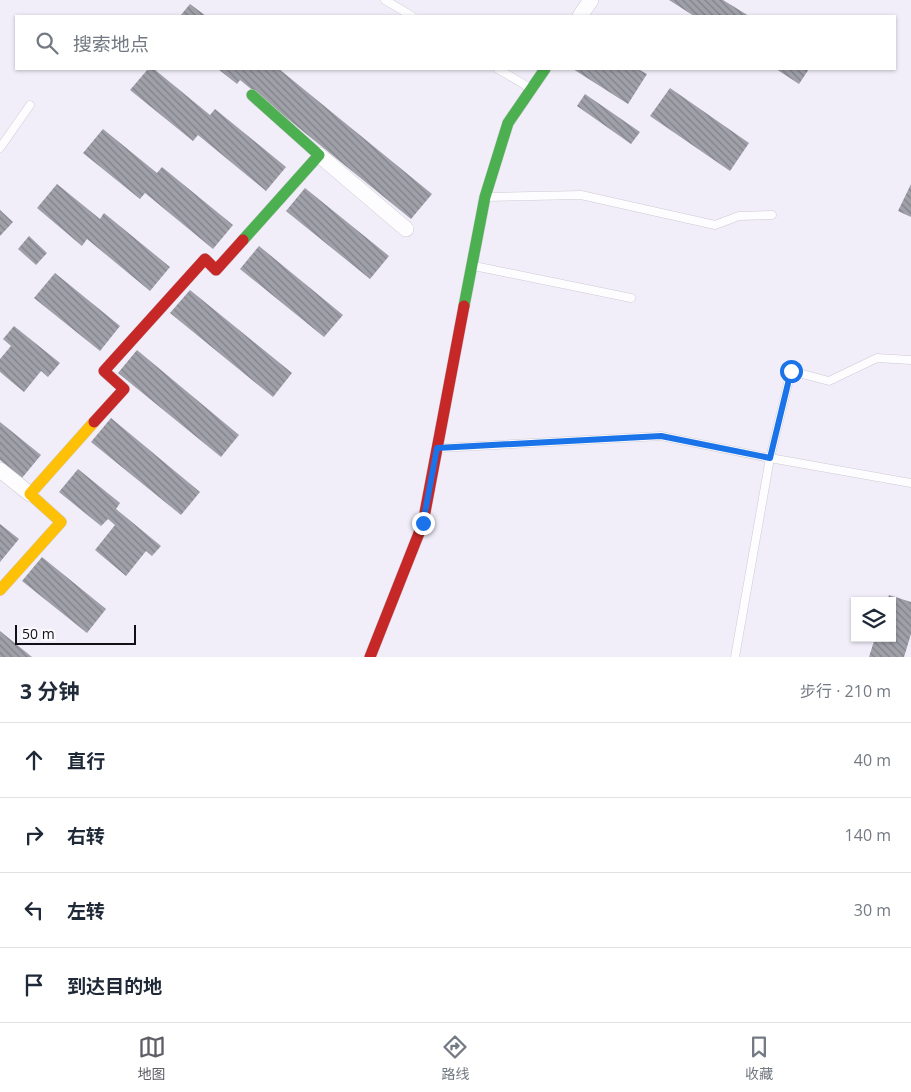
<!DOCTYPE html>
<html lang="zh">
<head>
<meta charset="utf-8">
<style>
	body { margin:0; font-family:"Open Sans","Noto Sans SC",sans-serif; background:#f2f2f3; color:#1f2937 }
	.controls { position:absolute; right:15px; bottom:15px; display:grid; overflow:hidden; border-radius:0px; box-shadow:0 1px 4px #0004 }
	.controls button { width:45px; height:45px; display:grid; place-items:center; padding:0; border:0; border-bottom:1px solid #e0e1e3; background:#fff; color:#1f2937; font:25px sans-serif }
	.scale { position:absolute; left:15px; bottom:12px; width:121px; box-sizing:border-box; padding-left:5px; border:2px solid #111016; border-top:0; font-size:14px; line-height:18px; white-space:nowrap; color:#111016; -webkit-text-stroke:4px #fafafe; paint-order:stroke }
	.stop { position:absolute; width:15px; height:15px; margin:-11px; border:4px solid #1a73e8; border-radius:50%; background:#fff }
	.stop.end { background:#1a73e8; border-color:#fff; box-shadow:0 1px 5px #0008 }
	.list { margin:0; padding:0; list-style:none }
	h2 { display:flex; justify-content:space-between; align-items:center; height:65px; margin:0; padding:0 20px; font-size:21px }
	h2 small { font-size:16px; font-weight:400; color:#747a83 }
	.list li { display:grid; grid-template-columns:32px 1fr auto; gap:15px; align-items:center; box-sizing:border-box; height:75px; padding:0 20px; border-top:1px solid #e0e1e3 }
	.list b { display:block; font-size:19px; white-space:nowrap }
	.list em { font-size:16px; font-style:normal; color:#747a83 }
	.icon { flex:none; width:28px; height:28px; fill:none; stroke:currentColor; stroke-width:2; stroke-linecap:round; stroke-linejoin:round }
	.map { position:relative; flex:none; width:911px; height:657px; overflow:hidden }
	.search { position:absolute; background:#fff; box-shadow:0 1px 4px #0004; left:15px; right:15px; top:15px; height:55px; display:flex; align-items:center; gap:12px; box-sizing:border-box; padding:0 18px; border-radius:0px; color:#747a83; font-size:19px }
	.sheet { height:365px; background:#fff }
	nav { display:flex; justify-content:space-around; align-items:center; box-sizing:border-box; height:70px; border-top:1px solid #e0e1e3; background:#fff; font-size:14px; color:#747a83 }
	nav a { display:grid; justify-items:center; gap:2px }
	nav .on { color:#5f5e66 }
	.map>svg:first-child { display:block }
</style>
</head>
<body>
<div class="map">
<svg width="911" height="657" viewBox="0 0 911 657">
	<defs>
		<pattern id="building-back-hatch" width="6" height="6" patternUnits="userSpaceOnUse" patternTransform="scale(1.25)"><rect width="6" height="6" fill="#a0a0a9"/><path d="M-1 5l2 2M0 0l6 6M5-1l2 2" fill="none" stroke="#818189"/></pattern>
	</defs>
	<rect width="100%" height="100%" fill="#f1eefa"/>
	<path fill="url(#building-back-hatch)" d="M669 0H723L749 16H694Z
		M190 4 206 16H180Z
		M148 69H154L210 115 215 109 286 167 266 191 198 135 193 141 130 90Z
		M218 69H279L432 194 411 219 240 80 237 84Z
		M573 69H638L647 74 628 104Z
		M776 69H809L799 84Z
		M670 88 749 143 730 171 650 116Z
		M585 94 640 132 631 144 577 106Z
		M103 129 157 173 162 167 233 225 213 249 145 193 140 199 83 153Z
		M57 184 100 219 104 213 170 267 150 291 87 239 82 246 37 208Z
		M911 184V217L898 211Z
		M305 188 389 256 370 279 286 211Z
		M0 210 13 222 0 236Z
		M29 236 47 253 36 265 18 249Z
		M259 246 343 315 324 337 240 269Z
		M55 273 120 326 100 351 34 298Z
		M190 290 292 373 273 397 170 313Z
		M14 326 60 363 48 377 41 371 24 392 0 372V359L11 346 3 339Z
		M137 350 239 435 221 457 118 373Z
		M111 418 200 492 181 515 91 442Z
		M0 422 41 455 22 478 0 460Z
		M78 469 120 503 116 509 161 546 152 556 146 551 126 576 95 550 115 525 108 519 101 526 59 492Z
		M0 524 19 539 0 562Z
		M42 557 106 609 87 633 22 581Z
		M889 595 911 602V634L904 657H869L875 638H892V601H887Z
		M0 631 32 657H0Z"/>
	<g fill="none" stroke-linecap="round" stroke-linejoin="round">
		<g stroke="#cecbd4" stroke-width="9">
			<path id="lane" d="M385 0 412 16
				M498 69 530 88
				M0 148 30 105
				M487 197 581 195 715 225 739 216 772 215
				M474 266 631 298
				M440 448 661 436 770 458 911 483
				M735 657 770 458 791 371 829 381 877 358 911 360"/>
		</g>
		<g stroke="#cecbd4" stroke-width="16">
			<path id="street" d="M580 16 591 0
				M319 155 406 229
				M0 470 30 494"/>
		</g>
		<g stroke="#cecbd4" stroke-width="12">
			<path id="fast" d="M243 240 319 155 252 95
				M464 306 485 197 508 123 545 69"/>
		</g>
		<g stroke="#cecbd4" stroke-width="12">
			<path id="slow" d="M0 590 61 522 30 494 94 422"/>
		</g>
		<g stroke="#cecbd4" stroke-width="12">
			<path id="jam" d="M94 422 124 389 104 371 205 259 216 270 243 240
				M370 657 423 523 464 306"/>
		</g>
		<use href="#lane" stroke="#fdfcfe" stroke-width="8"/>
		<use href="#street" stroke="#fdfcfe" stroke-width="15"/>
		<use href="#fast" stroke="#4caf50" stroke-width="11"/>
		<use href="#slow" stroke="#ffc107" stroke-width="11"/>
		<use href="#jam" stroke="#c62828" stroke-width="11"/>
	</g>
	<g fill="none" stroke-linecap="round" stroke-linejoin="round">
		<path stroke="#1a73e8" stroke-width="6" d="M423 523 437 448 661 436 770 458 791 371"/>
	</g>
</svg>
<div class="controls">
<button><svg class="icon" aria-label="layers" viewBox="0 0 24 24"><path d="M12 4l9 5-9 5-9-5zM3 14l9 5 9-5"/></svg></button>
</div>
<div class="scale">50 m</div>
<div class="stop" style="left:791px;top:371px"></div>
<div class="stop end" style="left:423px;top:523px"></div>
<div class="search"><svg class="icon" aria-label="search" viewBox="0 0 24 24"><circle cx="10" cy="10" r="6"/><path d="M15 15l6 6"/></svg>搜索地点</div>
</div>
<section class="sheet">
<h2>3 分钟<small>步行 · 210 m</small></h2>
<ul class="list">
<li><svg class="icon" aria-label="ahead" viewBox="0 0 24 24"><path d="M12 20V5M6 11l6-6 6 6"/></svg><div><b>直行</b></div><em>40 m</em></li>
<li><svg class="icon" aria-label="right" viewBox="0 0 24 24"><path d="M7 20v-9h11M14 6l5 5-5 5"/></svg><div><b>右转</b></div><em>140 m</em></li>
<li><svg class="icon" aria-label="left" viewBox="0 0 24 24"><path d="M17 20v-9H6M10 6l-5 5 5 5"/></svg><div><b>左转</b></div><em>30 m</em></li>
<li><svg class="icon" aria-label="arrive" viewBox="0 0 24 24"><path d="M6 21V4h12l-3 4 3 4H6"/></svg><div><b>到达目的地</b></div></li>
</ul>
</section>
<nav>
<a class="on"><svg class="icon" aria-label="map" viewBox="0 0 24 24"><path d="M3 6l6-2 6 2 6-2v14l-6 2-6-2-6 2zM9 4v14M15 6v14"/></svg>地图</a>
<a><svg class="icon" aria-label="directions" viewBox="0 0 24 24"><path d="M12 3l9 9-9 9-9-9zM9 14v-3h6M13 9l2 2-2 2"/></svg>路线</a>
<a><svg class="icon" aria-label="saved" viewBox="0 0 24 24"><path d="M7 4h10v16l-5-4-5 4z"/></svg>收藏</a>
</nav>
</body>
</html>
